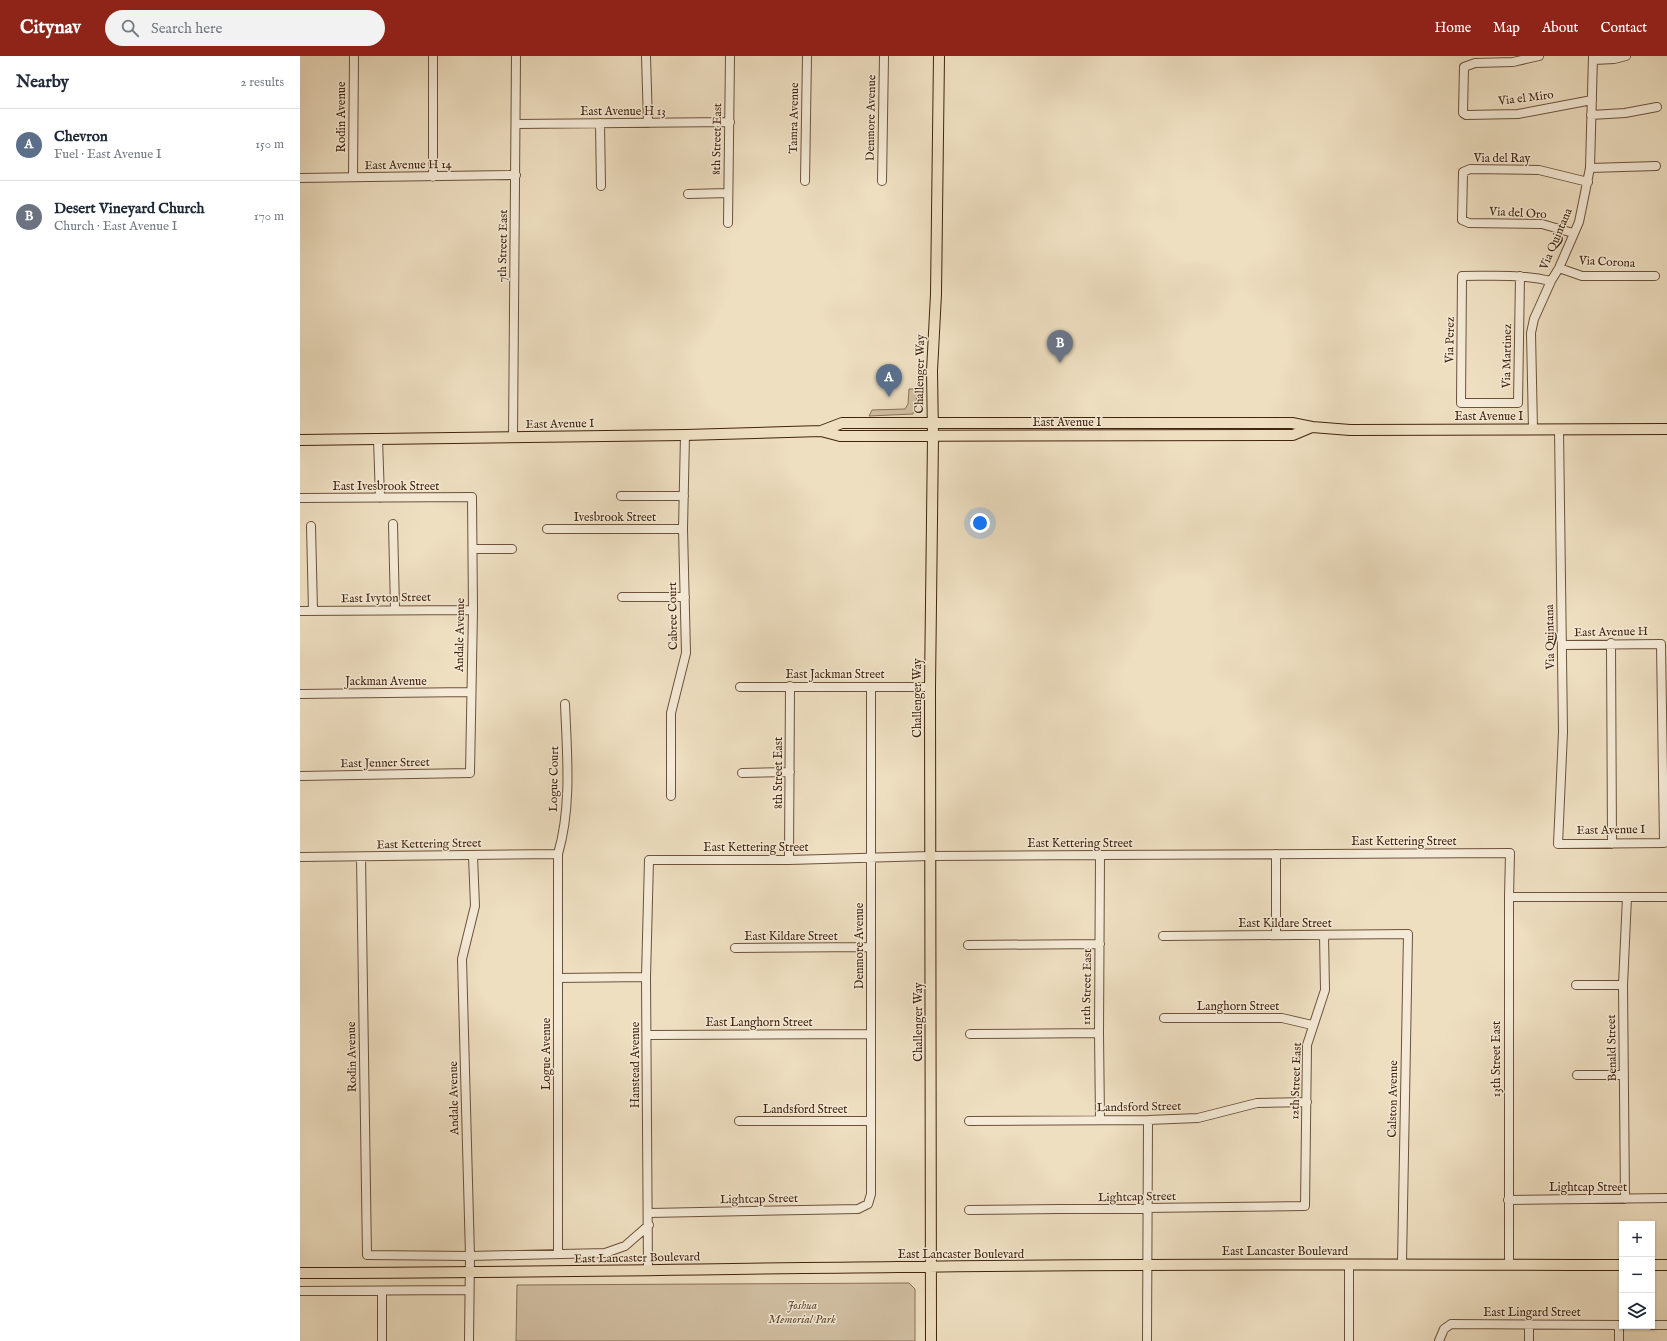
<!DOCTYPE html>
<html lang="en">
<head>
<meta charset="utf-8">
<style>
	body { margin:0; font-family:"IM FELL English",serif; background:#f2f2f3; color:#1f2937 }
	.controls { position:absolute; right:12px; bottom:12px; display:grid; overflow:hidden; border-radius:0px; box-shadow:0 1px 3px #0004 }
	.controls button { width:36px; height:36px; display:grid; place-items:center; padding:0; border:0; border-bottom:1px solid #e0e1e3; background:#fff; color:#1f2937; font:20px sans-serif }
	.you { position:absolute; left:680px; top:467px; width:14px; height:14px; margin:-10px; border:3px solid #fff; border-radius:50%; background:#1a73e8; box-shadow:0 0 0 6px #1a73e833 }
	.badge { display:grid; place-items:center; width:26px; height:26px; border-radius:50%; background:#8f2418; color:#fff; font-size:13px; font-weight:700 }
	.pin { position:absolute; translate:-50% -33px; filter:drop-shadow(0 1px 2px #0008) }
	.pin::after { content:''; position:absolute; top:21px; width:14px; height:12px; background:inherit; clip-path:polygon(0 0,100% 0,50% 100%) }
	.list { margin:0; padding:0; list-style:none }
	h2 { display:flex; justify-content:space-between; align-items:center; height:52px; margin:0; padding:0 16px; font-size:17px }
	h2 small { font-size:13px; font-weight:400; color:#747a83 }
	.list li { display:grid; grid-template-columns:26px 1fr auto; gap:12px; align-items:center; box-sizing:border-box; height:72px; padding:0 16px; border-top:1px solid #e0e1e3 }
	.list b { display:block; font-size:15px; white-space:nowrap }
	.list p { margin:0; font-size:13px; white-space:nowrap; color:#747a83 }
	.list em { font-size:13px; font-style:normal; color:#747a83 }
	.icon { flex:none; width:22px; height:22px; fill:none; stroke:currentColor; stroke-width:2; stroke-linecap:round; stroke-linejoin:round }
	.map { position:relative; flex:none; width:1367px; height:1285px; overflow:hidden }
	header { display:flex; align-items:center; gap:24px; box-sizing:border-box; height:56px; padding:0 20px; background:#8f2418; color:#fff }
	header strong { font-size:19px }
	nav { display:flex; gap:22px; margin-inline-start:auto; font-size:14px }
	.search { width:280px; height:36px; background:#f2f2f3; display:flex; align-items:center; gap:10px; box-sizing:border-box; padding:0 14px; border-radius:22px; color:#747a83; font-size:15px }
	main { display:flex }
	aside { flex:1; background:#fff }
	.map>svg:first-child { display:block }
</style>
</head>
<body>
<header>
<strong>Citynav</strong>
<div class="search"><svg class="icon" aria-label="search" viewBox="0 0 24 24"><circle cx="10" cy="10" r="6"/><path d="M15 15l6 6"/></svg>Search here</div>
<nav><a>Home</a><a>Map</a><a>About</a><a>Contact</a></nav>
</header>
<main>
<aside>
<h2>Nearby<small>2 results</small></h2>
<ul class="list">
<li><span class="badge" style="background:#5c6f8a">A</span><div><b>Chevron</b><p>Fuel · East Avenue I</p></div><em>150 m</em></li>
<li><span class="badge" style="background:#6b7280">B</span><div><b>Desert Vineyard Church</b><p>Church · East Avenue I</p></div><em>170 m</em></li>
</ul>
</aside>
<div class="map">
<svg width="1367" height="1285" viewBox="0 0 1367 1285">
	<rect width="100%" height="100%" fill="#eedfc1"/>
	<filter id="stains"><feTurbulence type="fractalNoise" baseFrequency=".005" numOctaves="4"/><feColorMatrix values="0 0 0 0 .2 0 0 0 0 .09 0 0 0 0 .02 0 0 0 .5 -.17"/></filter>
	<radialGradient id="worn" r=".72"><stop offset=".6" stop-color="#630" stop-opacity="0"/><stop offset="1" stop-color="#630" stop-opacity=".3"/></radialGradient>
	<path fill="#d1bfa3" stroke="#8a7158" d="M609 333H617L616 352 613 358 569 360 572 354 605 353 608 348Z
		M609 1227 615 1233V1285H216L217 1229Z"/>
	<g fill="none" stroke-linecap="round" stroke-linejoin="round">
		<g stroke="#6d523b" stroke-width="10">
			<path id="minor" d="M346 0 348 67
				M1239 0 1213 6 1175 7 1164 11 1163 57 1166 59 1218 58 1292 44
				M1294 4 1314 3 1326 0
				M1291 59 1325 57 1357 51
				M300 67 301 130
				M216 68 430 66
				M1290 112 1356 110
				M53 121 54 0
				M133 121V0
				M0 122 216 119
				M505 125 507 0
				M582 125 584 0
				M388 138 428 137
				M428 167 430 0
				M1273 177 1242 168 1169 167 1162 164 1163 116 1170 113 1239 114 1288 126
				M1259 212 1282 220H1355
				M1220 220 1218 347H1161L1162 220C1192 220 1222 218 1251 225
				M1233 373 1231 277 1234 263 1251 225 1259 212 1279 166 1290 112 1293 0
				M1259 373 1263 676 1258 788 1364 787 1361 588 1262 589
				M213 381 216 0
				M78 383 80 442
				M321 440H384
				M0 442 172 441 173 554 170 717 0 720
				M93 468 95 553
				M11 470 13 555
				M247 473H383
				M173 493H212
				M322 541H385
				M0 555 173 554
				M1311 587 1312 788
				M440 631H630
				M0 638 171 636
				M442 717 490 716
				M371 740V657L386 597 383 473 385 379
				M976 798V879
				M800 799 799 977 800 1064
				M0 801 258 798
				M61 801 67 1199 170 1200 305 1197 325 1190 349 1169
				M489 804 490 630
				M1209 841H1367
				M863 880 1108 878 1102 1207
				M668 889 800 888
				M435 892 571 891
				M258 922 346 921
				M1276 929H1323
				M864 962H982L1012 969
				M670 978 799 977
				M348 979 571 978
				M1277 1019H1324
				M439 1065H571
				M669 1065 848 1064 898 1062 957 1047 1007 1046
				M1325 1143 1323 929 1327 841
				M1208 1144 1367 1142
				M669 1154 1005 1150 1007 989 1025 934 1024 879
				M349 1157 558 1153 568 1148 571 1138V631
				M258 1198V798C272 750 267 698 265 648
				M1049 1208V1285
				M348 1215 346 921 349 804H489L630 800 800 799 1210 797 1209 841V1208
				M0 1235 169 1234
				M82 1235V1285
				M1229 1268V1285
				M1319 1269V1285
				M1352 1269H1367
				M169 1285 170 1200 162 903 175 850 173 800
				M847 1285 848 1064
				M1139 1285 1144 1273 1151 1268 1322 1269"/>
		</g>
		<g stroke="#42230e" stroke-width="12">
			<path id="major" d="M521 375 542 367H992L1012 371 1050 374 1367 373
				M0 384 385 379 521 375 540 380 993 379 1012 371
				M1352 1209H1367
				M0 1217C199 1217 399 1213 598 1211 839 1208 1081 1208 1322 1209
				M631 1285 630 631 633 380 632 315 636 238 639 0"/>
		</g>
		<use href="#minor" stroke="#f4ead7" stroke-width="8"/>
		<use href="#major" stroke="#eedfc1" stroke-width="10"/>
	</g>
	<g text-anchor="middle" dominant-baseline="central" stroke-width="3" stroke-linejoin="round" paint-order="stroke">
		<g font-size="12" fill="#42230e" stroke="#f4ead7">
			<text transform="translate(1226 42) rotate(-7)">Via el Miro</text>
			<text x="323" y="55">East Avenue H 13</text>
			<text transform="translate(41 61) rotate(-90)">Rodin Avenue</text>
			<text transform="translate(494 62) rotate(-89)">Tamra Avenue</text>
			<text transform="translate(571 62) rotate(-89)">Denmore Avenue</text>
			<text transform="translate(417 83) rotate(-89)">8th Street East</text>
			<text x="1202" y="102">Via del Ray</text>
			<text transform="translate(108 109) rotate(-1)">East Avenue H 14</text>
			<text transform="translate(1218 157) rotate(3)">Via del Oro</text>
			<text transform="translate(1256 183) rotate(-67)">Via Quintana</text>
			<text transform="translate(203 190) rotate(-89)">7th Street East</text>
			<text transform="translate(1307 206) rotate(3)">Via Corona</text>
			<text transform="translate(1150 284) rotate(-89)">Via Perez</text>
			<text transform="translate(1207 300) rotate(-89)">Via Martinez</text>
			<text transform="translate(620 318) rotate(-89)">Challenger Way</text>
			<text x="1189" y="360">East Avenue I</text>
			<text x="767" y="366">East Avenue I</text>
			<text transform="translate(260 368) rotate(-1)">East Avenue I</text>
			<text x="86" y="430">East Ivesbrook Street</text>
			<text x="315" y="461">Ivesbrook Street</text>
			<text transform="translate(86 542) rotate(-1)">East Ivyton Street</text>
			<text transform="translate(373 560) rotate(-91)">Cabree Court</text>
			<text transform="translate(1311 576) rotate(-1)">East Avenue H</text>
			<text transform="translate(160 579) rotate(-89)">Andale Avenue</text>
			<text transform="translate(1250 581) rotate(-91)">Via Quintana</text>
			<text x="535" y="618">East Jackman Street</text>
			<text x="86" y="625">Jackman Avenue</text>
			<text transform="translate(617 642) rotate(-90)">Challenger Way</text>
			<text transform="translate(85 707) rotate(-1)">East Jenner Street</text>
			<text transform="translate(478 717) rotate(-90)">8th Street East</text>
			<text transform="translate(254 723) rotate(-89)">Logue Court</text>
			<text transform="translate(1311 774) rotate(-1)">East Avenue I</text>
			<text x="1104" y="785">East Kettering Street</text>
			<text x="780" y="787">East Kettering Street</text>
			<text transform="translate(129 788) rotate(-1)">East Kettering Street</text>
			<text x="456" y="791">East Kettering Street</text>
			<text x="985" y="867">East Kildare Street</text>
			<text x="491" y="880">East Kildare Street</text>
			<text transform="translate(559 890) rotate(-90)">Denmore Avenue</text>
			<text transform="translate(787 931) rotate(-89)">11th Street East</text>
			<text x="938" y="950">Langhorn Street</text>
			<text x="459" y="966">East Langhorn Street</text>
			<text transform="translate(618 966) rotate(-90)">Challenger Way</text>
			<text transform="translate(1312 992) rotate(-91)">Benald Street</text>
			<text transform="translate(246 998) rotate(-90)">Logue Avenue</text>
			<text transform="translate(52 1001) rotate(-91)">Rodin Avenue</text>
			<text transform="translate(1196 1003) rotate(-90)">13th Street East</text>
			<text transform="translate(335 1009) rotate(-90)">Hanstead Avenue</text>
			<text transform="translate(996 1025) rotate(-88)">12th Street East</text>
			<text transform="translate(154 1042) rotate(-91)">Andale Avenue</text>
			<text transform="translate(1093 1043) rotate(-89)">Calston Avenue</text>
			<text transform="translate(839 1051) rotate(-1)">Landsford Street</text>
			<text x="505" y="1053">Landsford Street</text>
			<text x="1288" y="1131">Lightcap Street</text>
			<text transform="translate(837 1141) rotate(-1)">Lightcap Street</text>
			<text transform="translate(459 1143) rotate(-1)">Lightcap Street</text>
			<text x="985" y="1195">East Lancaster Boulevard</text>
			<text x="661" y="1198">East Lancaster Boulevard</text>
			<text transform="translate(337 1202) rotate(-1)">East Lancaster Boulevard</text>
			<text x="1232" y="1256">East Lingard Street</text>
		</g>
		<g font-size="12" font-style="italic" fill="#664a33" stroke="#f4ead7">
			<text x="502" y="1249">Joshua<tspan x="502" dy="14">Memorial Park</tspan></text>
		</g>
	</g>
	<rect width="100%" height="100%" filter="url(#stains)"/>
	<rect width="100%" height="100%" fill="url(#worn)"/>
</svg>
<div class="controls">
<button>+</button>
<button>−</button>
<button><svg class="icon" aria-label="layers" viewBox="0 0 24 24"><path d="M12 4l9 5-9 5-9-5zM3 14l9 5 9-5"/></svg></button>
</div>
<div class="you"></div>
<div class="pin badge" style="left:589px;top:341px;background:#5c6f8a">A</div>
<div class="pin badge" style="left:760px;top:307px;background:#6b7280">B</div>
</div>
</main>
</body>
</html>
